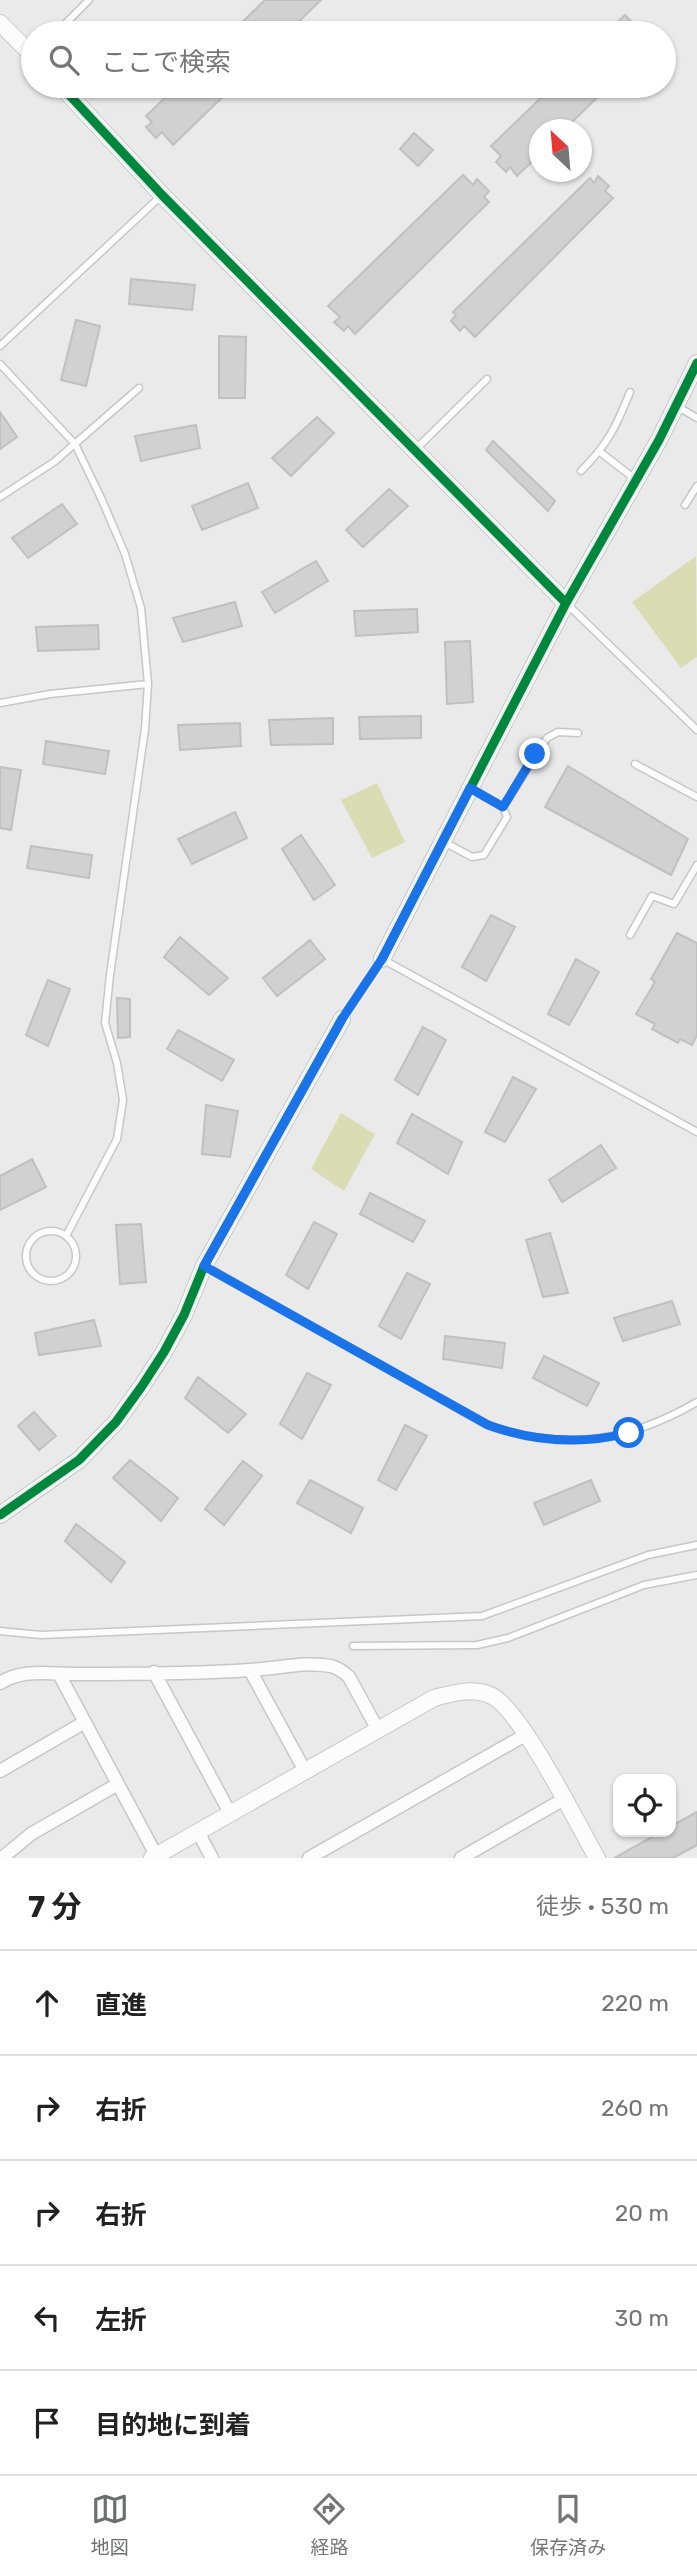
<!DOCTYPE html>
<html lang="ja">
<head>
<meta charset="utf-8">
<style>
	body { margin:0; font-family:Rubik,"Noto Sans JP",sans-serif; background:#f6f6f6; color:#222 }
	.controls { position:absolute; right:21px; bottom:21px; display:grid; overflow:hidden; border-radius:14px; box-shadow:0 2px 5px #0004 }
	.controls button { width:63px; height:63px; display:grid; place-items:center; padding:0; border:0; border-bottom:2px solid #e0e0e0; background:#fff; color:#222; font:35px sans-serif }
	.compass { position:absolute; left:529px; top:119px; width:63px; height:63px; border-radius:50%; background:#fff; box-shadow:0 2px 5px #0004; rotate:334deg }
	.stop { position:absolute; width:21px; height:21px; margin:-16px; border:5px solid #1a73e8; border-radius:50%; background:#fff }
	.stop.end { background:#1a73e8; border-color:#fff; box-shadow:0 2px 7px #0008 }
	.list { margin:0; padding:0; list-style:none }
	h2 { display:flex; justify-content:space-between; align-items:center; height:91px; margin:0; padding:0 28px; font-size:30px }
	h2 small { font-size:23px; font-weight:400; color:#767676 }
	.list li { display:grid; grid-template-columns:46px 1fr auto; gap:21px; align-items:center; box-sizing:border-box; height:105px; padding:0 28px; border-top:2px solid #e0e0e0 }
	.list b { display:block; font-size:26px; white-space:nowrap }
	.list em { font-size:23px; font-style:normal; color:#767676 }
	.icon { flex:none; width:38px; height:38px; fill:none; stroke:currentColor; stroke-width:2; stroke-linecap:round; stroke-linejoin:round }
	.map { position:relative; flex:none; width:697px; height:1858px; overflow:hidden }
	.search { position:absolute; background:#fff; box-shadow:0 2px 5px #0004; left:21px; right:21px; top:21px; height:77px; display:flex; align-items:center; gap:18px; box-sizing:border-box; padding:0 24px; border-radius:38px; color:#767676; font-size:26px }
	.sheet { height:616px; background:#fff }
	nav { display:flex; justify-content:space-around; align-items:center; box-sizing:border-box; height:98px; border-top:2px solid #e0e0e0; background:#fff; font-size:19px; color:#767676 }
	nav a { display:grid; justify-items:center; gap:4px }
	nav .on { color:#6d6e6e }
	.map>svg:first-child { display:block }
</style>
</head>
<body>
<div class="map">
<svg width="697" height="1858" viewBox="0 0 697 1858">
	<rect width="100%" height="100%" fill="#eaeaeb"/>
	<path fill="#daddb4" d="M696 556 697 657 681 668 632 602Z
		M377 783 405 842 372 858 341 800Z
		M341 1113 375 1134 344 1191 311 1169Z"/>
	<path fill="#d1d1d1" stroke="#c0c0c1" stroke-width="2" d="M265 0H321L287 33H231Z
		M625 15 642 33H606Z
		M177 86H234L173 145 162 132 156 138 146 127 152 122 146 116Z
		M553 86H609L564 130H540V154L517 176 510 167 506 172 496 162 501 156 491 146Z
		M414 133 433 150 418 166 400 149Z
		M463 175 473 185 477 179 489 191 484 197 489 202 355 334 348 326 344 331 334 322 340 317 328 306Z
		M598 176 609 186 605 191 613 198 475 337 464 326 460 331 451 321 456 315 453 312 590 178 594 183Z
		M131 279 195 285 192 310 129 304Z
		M76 320 100 326 86 386 61 380Z
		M219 336 246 337 245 398H219Z
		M0 412 17 437 0 449Z
		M317 417 334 433 291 476 272 458Z
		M196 425 200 448 141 461 135 436Z
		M493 441 555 501 548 511 486 450Z
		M248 483 258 508 202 530 192 506Z
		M389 489 408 506 363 547 346 530Z
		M62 504 77 524 28 558 12 538Z
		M316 561 328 581 275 613 262 592Z
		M235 602 242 626 183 642 173 618Z
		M417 609 418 632 356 636 354 611Z
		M98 625 99 649 38 651 36 627Z
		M470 641 473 702 447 704 445 642Z
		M421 716V738L360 739 359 717Z
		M333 718V744L271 745 269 720Z
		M240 723 241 746 180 750 178 725Z
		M46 741 109 751 105 774 43 764Z
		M568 766 688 839 671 875 545 807Z
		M0 767 21 770 11 830 0 828Z
		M235 812 247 838 192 864 178 839Z
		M301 835 335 885 314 900 282 849Z
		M31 846 92 855 89 878 27 868Z
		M491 915 515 927 486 981 462 967Z
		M677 933 697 943V1035L692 1045 680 1039 678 1043 652 1029 655 1024 636 1014 655 982 651 979Z
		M180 937 228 978 209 995 164 957Z
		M310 940 325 959 277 996 263 978Z
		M576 959 599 972 569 1025 548 1014Z
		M48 980 70 989 48 1046 26 1035Z
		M117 998 130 999V1037L118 1038Z
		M423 1027 446 1040 418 1095 395 1080Z
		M178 1030 234 1060 222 1081 167 1049Z
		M513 1077 536 1089 505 1142 485 1132Z
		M206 1105 238 1111 230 1157 202 1154Z
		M412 1114 462 1142 448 1174 397 1143Z
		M601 1145 616 1168 562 1202 549 1180Z
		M32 1159 46 1187 0 1210V1176Z
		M370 1193 425 1221 413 1242 360 1214Z
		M314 1222 337 1234 308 1289 286 1275Z
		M141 1224 146 1282 120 1284 116 1225Z
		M550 1233 568 1293 543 1297 526 1240Z
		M407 1273 430 1284 401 1339 379 1326Z
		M672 1301 680 1324 623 1341 614 1318Z
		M94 1320 101 1346 39 1355 35 1333Z
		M445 1336 505 1343 502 1368 443 1359Z
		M544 1356 599 1383 587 1406 533 1378Z
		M307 1373 331 1385 302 1439 280 1424Z
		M198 1377 246 1414 228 1433 185 1398Z
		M34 1412 56 1436 39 1450 18 1426Z
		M405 1425 427 1436 396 1490 378 1480Z
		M130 1460 178 1498 161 1521 113 1478Z
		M243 1461 262 1476 224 1525 205 1509Z
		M310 1480 363 1508 351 1533 297 1503Z
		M591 1480 600 1501 544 1525 534 1503Z
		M76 1524 125 1562 111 1582 65 1541Z
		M697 1812V1845L673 1858H614L661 1832H671V1826Z"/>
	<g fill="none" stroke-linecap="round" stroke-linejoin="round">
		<g stroke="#c6c7c7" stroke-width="9">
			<path id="service" d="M56 33 89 0
				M0 346 161 196
				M0 364 75 444 102 500 125 554 141 608 148 684 145 729 110 975 105 1023 117 1063 123 1100 117 1139 66 1236
				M678 407 697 418
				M416 449 487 379
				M600 452 635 479
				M581 471C608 444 616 427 630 392
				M0 497 54 462 139 388
				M685 505 697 486
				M568 605 697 730
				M0 703 50 694 148 684
				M635 764 697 797
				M503 807 547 738 558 732 578 733
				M444 842 472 857 484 855 507 817 503 807 471 789
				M630 935 652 896 674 904 697 865
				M342 1019 382 959 697 1132
				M26 1256a25 25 0 1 1 50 0a25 25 0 1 1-50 0Z
				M205 1266 487 1425C564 1452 628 1442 697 1402
				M0 1631 41 1635 482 1616 648 1555 697 1545
				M353 1646 477 1645 508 1638 644 1585 697 1575"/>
		</g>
		<g stroke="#c6c7c7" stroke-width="15">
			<path id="minor" d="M250 1670 305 1771
				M154 1672 230 1813
				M59 1674 156 1855
				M0 1683C23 1668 51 1674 78 1674 135 1674 193 1674 250 1670 276 1669 305 1661 331 1666 338 1668 344 1672 349 1677L378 1730
				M0 1771 85 1722
				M198 1832 212 1858
				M2 1858 31 1834 118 1784
				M309 1858 527 1734
				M461 1858 564 1799"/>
		</g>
		<g stroke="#c6c7c7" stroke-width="18">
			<path id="tertiary" d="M0 23 33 56
				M61 86 162 195 566 603
				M382 959 566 603 659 440 697 363
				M0 1515 79 1460 116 1422 142 1386 164 1352 184 1315 204 1266 342 1019
				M152 1858 434 1698C453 1693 473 1687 492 1696 521 1710 578 1825 597 1858"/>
		</g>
		<use href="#service" stroke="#fcfcfc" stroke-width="6"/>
		<use href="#minor" stroke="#fcfcfc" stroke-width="12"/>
		<use href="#tertiary" stroke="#fcfcfc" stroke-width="16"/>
		<g stroke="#e9eaec" stroke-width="13">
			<path id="cycleway" d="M61 86 162 195 566 603
				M382 959 566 603 659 440 697 363
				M0 1515 79 1460 116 1422 142 1386 164 1352 184 1315 204 1266 342 1019"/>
		</g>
		<use href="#cycleway" stroke="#00873e" stroke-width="9"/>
	</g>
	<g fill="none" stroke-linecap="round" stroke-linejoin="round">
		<path stroke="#1a73e8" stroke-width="9" d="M535 754 503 807 470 788 382 959 342 1019 204 1266 488 1425C535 1442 580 1445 629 1433"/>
	</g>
</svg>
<div class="controls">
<button><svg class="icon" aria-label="locate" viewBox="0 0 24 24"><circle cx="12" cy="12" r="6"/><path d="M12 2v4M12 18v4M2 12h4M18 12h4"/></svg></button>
</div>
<svg class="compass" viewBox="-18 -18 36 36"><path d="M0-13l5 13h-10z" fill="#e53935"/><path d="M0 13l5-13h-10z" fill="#767676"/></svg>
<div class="stop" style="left:629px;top:1433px"></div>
<div class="stop end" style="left:535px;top:754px"></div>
<div class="search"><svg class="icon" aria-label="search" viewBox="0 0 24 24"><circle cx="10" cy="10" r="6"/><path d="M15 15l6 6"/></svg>ここで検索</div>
</div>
<section class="sheet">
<h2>7 分<small>徒歩 · 530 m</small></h2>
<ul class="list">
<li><svg class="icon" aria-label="ahead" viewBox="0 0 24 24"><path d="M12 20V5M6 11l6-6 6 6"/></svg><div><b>直進</b></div><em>220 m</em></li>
<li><svg class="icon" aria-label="right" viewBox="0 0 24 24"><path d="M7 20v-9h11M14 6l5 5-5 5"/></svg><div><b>右折</b></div><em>260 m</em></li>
<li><svg class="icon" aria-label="right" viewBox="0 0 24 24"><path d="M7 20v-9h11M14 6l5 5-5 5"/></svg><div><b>右折</b></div><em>20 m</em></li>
<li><svg class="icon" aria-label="left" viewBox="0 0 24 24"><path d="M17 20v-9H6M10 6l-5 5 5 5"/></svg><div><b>左折</b></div><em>30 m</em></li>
<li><svg class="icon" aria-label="arrive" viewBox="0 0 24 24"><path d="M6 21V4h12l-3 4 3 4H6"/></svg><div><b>目的地に到着</b></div></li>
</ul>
</section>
<nav>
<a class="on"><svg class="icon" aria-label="map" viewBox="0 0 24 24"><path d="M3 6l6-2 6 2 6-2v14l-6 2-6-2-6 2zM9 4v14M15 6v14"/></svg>地図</a>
<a><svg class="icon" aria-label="directions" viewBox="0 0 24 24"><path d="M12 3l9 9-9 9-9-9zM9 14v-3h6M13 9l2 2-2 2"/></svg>経路</a>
<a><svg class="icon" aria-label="saved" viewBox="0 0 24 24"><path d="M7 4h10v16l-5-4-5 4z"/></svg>保存済み</a>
</nav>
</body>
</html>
